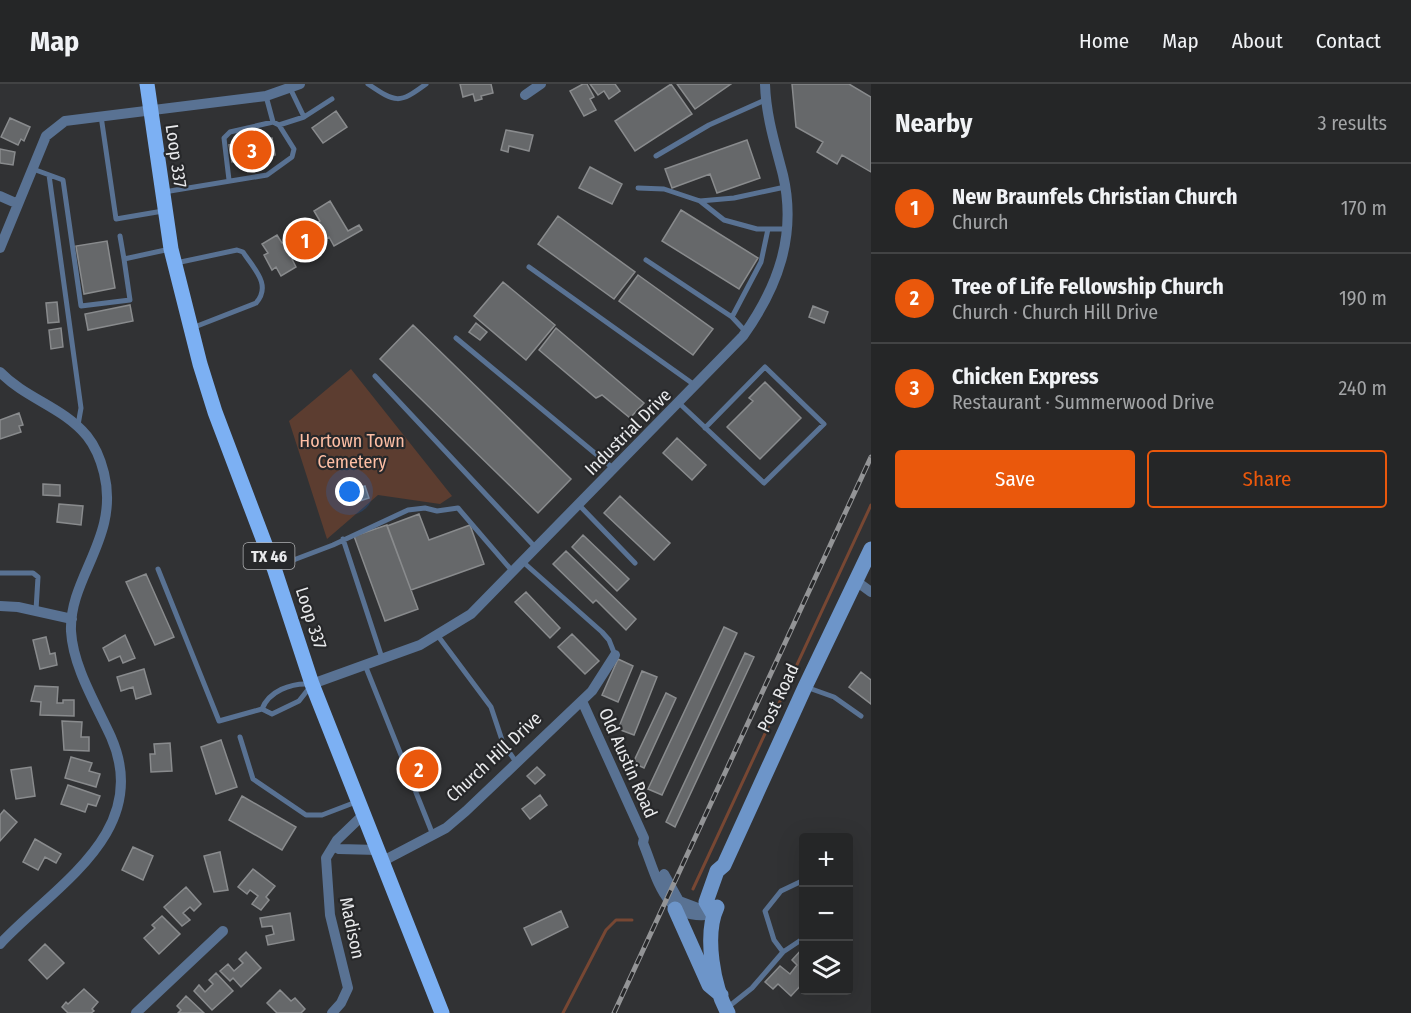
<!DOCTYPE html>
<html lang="en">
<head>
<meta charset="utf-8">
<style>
	body { margin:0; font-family:"Fira Sans Condensed",sans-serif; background:#2d2e2f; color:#f1f3f6 }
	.controls { position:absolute; right:18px; bottom:18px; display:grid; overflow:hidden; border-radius:6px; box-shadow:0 6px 24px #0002 }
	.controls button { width:54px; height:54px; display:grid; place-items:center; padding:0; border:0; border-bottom:2px solid #424344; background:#252627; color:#f1f3f6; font:30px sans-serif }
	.you { position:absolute; left:350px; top:408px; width:21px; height:21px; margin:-15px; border:4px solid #fff; border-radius:50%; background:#1a73e8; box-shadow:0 0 0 9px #1a73e833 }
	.badge { display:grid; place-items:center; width:39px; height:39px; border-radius:50%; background:#ea580c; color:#fff; font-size:20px; font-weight:700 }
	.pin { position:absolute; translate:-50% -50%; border:3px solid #fff; box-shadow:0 2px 6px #0006 }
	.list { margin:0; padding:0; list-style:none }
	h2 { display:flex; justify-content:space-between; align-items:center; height:78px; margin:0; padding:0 24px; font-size:26px }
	h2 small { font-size:20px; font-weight:400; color:#a3a5a7 }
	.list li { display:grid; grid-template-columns:39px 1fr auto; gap:18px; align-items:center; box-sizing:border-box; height:90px; padding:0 24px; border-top:2px solid #424344 }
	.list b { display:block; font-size:22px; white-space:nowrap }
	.list p { margin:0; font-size:20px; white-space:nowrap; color:#a3a5a7 }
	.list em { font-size:20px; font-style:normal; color:#a3a5a7 }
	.actions { display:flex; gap:12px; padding:18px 24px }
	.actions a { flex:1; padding:14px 0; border:2px solid #ea580c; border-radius:6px; text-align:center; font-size:21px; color:#ea580c }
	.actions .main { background:#ea580c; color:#fff }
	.icon { flex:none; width:33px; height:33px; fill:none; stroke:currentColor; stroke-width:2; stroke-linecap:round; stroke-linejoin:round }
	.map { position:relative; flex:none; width:871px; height:929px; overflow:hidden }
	header { display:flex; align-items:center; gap:36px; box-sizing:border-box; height:84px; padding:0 30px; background:#252627; border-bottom:2px solid #424344 }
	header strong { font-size:28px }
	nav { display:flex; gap:33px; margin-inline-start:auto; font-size:21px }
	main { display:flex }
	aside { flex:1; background:#252627 }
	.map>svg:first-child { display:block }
</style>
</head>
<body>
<header>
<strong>Map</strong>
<nav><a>Home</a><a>Map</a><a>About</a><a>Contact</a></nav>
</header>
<main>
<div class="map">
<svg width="871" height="929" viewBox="0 0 871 929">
	<rect width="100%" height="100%" fill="#313234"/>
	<path fill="#5c3d30" d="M351 285 452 412 440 420 378 411 327 455 289 337Z"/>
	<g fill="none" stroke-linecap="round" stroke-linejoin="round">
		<path stroke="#774733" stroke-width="3" d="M693 805 871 421
			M563 929 606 846 616 836H632"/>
	</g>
	<path fill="#66686a" stroke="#898b8d" stroke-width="1.5" d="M460 0H491L493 9 481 12 482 15 475 17 473 10 463 13Z
		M583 0H587L594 13 590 15 596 26 584 32 570 7Z
		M590 0H615L620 7 609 15 604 7 598 11Z
		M671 0 692 30 635 67 615 37Z
		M677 0H731L695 25Z
		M792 0H849L871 13V88L842 71 837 80 817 68 823 58 796 43Z
		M336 27 347 43 323 59 312 44Z
		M10 34 30 43 24 57 21 55 18 61 1 53Z
		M506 46 533 51 529 67 509 62 508 68 501 66Z
		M259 51V56L272 54 275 71 232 78 229 61 249 58 248 53Z
		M747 56 760 94 717 109 710 90 672 104 665 85Z
		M0 65 15 68 13 81 0 79Z
		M590 83 622 100 612 120 579 104Z
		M330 117 348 147 359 141 362 146 334 162 329 153 292 175 296 183 281 192 276 183 272 186 264 171 268 169 262 160 277 151 282 159 320 137 314 127Z
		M681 126 758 174 739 205 662 157Z
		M558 132 635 188 614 215 538 160Z
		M107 157 115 204 84 210 76 162Z
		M638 191 713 245 693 271 619 217Z
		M503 198 555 241 526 276 474 232Z
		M57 218 59 238 48 239 46 219Z
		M130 221 133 237 88 246 85 230Z
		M813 222 828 228 824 239 809 233Z
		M476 239 487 248 480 256 469 248Z
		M413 241 571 395 538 429 380 275Z
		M61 244 63 263 51 265 49 246Z
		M556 244 644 319 630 334 602 311 596 314 539 266Z
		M765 298 801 334 760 375 727 343 753 317 749 314Z
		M19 329 23 341 19 342 21 348 0 355V336Z
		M677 354 706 381 692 396 663 369Z
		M43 400 60 401V412L43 411Z
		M365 402 369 414 353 419 349 407Z
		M620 412 670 459 654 476 604 429Z
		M59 420 83 422 81 441 57 438Z
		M419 430 429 456 470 441 484 480 411 506 387 442Z
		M387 441 418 525 385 537 354 452Z
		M583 451 629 495 617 507 572 463Z
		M566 467 636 535 626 546 596 516 593 519 553 480Z
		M146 490 174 553 155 561 126 498Z
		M526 508 560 544 550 554 515 518Z
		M724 543 737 549 662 711 648 705Z
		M572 550 599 577 585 590 558 563Z
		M125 551 135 574 123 579 120 572 109 577 103 564Z
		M46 553 50 570 55 569 57 581 40 585 33 556Z
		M745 569 754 573 675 743 666 738Z
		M618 575 633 582 618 618 602 611Z
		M144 585 151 610 136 615 133 603 121 607 117 593Z
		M642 587 657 593 634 651 618 645Z
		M861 588 871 596V620L849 603Z
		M35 602 58 603 57 619H63V616H74V632L40 631 41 618 31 617Z
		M666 609 676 614 644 684 633 679Z
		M62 637 82 638 81 653H89V667L64 666Z
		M221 656 237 703 216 710 201 663Z
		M170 659 172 687 151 688 150 670H155L154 660Z
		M71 673 92 679 89 687 100 690 96 703 65 694Z
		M31 683 35 712 16 715 11 686Z
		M537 683 545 691 535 700 527 692Z
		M68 701 100 712 96 722 88 720 85 728 61 720Z
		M540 711 547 721 530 735 522 725Z
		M242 712 296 743 282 766 229 736Z
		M4 726 17 738 0 757V731Z
		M35 755 61 770 56 779 45 773 38 786 23 778Z
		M133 763 153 772 143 796 122 786Z
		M220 768 228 806 214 808 204 772Z
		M253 785 275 802 266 813 269 816 261 826 252 820 258 812 250 806 247 810 238 803Z
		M186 803 201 820 194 827 190 823 183 829 190 836 182 842 164 823Z
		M561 827 568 843 532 861 524 844Z
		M290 829 294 856 268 861 266 852 274 850 272 842 262 843 260 834Z
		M162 832 180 850 159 870 144 854 155 844 152 841Z
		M45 860 64 879 47 895 29 876Z
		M804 863V898L791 912 778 900 773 905 765 898 780 882 790 890 797 881 792 876Z
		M246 868 261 884 241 903 233 894 230 897 220 887 228 880 234 887 243 879 239 875Z
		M216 889 233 907 212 926 194 907 199 901 205 908 213 900 209 896Z
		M84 905 98 918 92 925 94 927 91 929H68L62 923 66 918 68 920Z
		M280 906 291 917 295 914 305 925 301 929H277L267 919Z
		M186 912 204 929H178L181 926 177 922Z"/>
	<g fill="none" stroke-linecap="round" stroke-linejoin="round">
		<path stroke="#597293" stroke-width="5" d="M368 0C396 19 399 20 426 0
			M290 4 304 33
			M266 12 273 38
			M101 32 116 135 163 127
			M279 41 304 33 332 15
			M656 72 709 41 765 16
			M33 85 63 96 81 222 130 216 124 175
			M49 91 81 324 78 341
			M638 104 664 105 700 117 734 114 785 103
			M164 108 267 91 292 73 294 65 279 41 273 38 230 48 224 54 229 96
			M700 117 724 136 757 145H787
			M120 152 124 175 170 165
			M646 176 732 233 746 248
			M176 179 237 166 243 168C254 185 272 201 256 219L192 244
			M529 183 696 302
			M732 233 761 178 768 145
			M456 254 614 385
			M375 292 536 464
			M679 319 764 399 824 340 765 283 705 344
			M579 421 635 479
			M343 455 382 574
			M523 478 602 548 609 556 615 571
			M275 483 333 461 408 426 425 424 437 427 458 424 513 488
			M158 485 219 637 262 625 272 630 299 617 310 603
			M0 489H33L38 493 36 526
			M438 552 491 623 503 659 516 678
			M365 581 433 751
			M806 603 834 613 861 632
			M262 625C269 607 291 599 309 600
			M240 653 253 695 306 731H322L356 718
			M783 868 774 856 765 827 781 807 804 796
			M727 924 752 904 783 868 804 854"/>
		<path stroke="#597293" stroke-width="10" d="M525 11 541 0
			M0 112 18 120
			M0 164 46 52 65 37 266 12 300 0
			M0 288C26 315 63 323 87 352 95 362 101 377 104 389 120 453 69 493 71 547 73 583 96 620 111 653 153 748 54 802 0 860
			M856 497 871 508
			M0 522 18 523 72 535
			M312 600 420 561 471 530 743 252C778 203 797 151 783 91 775 60 766 32 765 0
			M582 617 644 754 643 759C658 795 664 839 713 830
			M335 763 339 765 378 766
			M383 777 446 744 466 727 592 607 615 571
			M664 790 679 817 711 829
			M136 929 223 847
			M332 929 341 919 348 904 330 831 326 774 337 756 364 730"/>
		<path stroke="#6d95c9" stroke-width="15" d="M717 823C704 851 713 902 728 929
			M675 825 709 901 721 911
			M713 830 706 818 717 787 724 781 805 603 871 465"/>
		<path stroke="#7cb0f3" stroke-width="15" d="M147 0 171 165 200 280 215 328 274 484 312 600 442 929"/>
		<g stroke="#939496" stroke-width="5">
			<path id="rail" d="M614 929 871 373"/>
		</g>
		<use href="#rail" stroke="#27282a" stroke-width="3" stroke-dasharray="9" stroke-linecap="butt"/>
	</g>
	<g text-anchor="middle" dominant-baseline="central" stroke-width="4.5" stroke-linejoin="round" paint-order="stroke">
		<rect fill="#27282a" stroke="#afb0b2" stroke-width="1.5" x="243.5" y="459" width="51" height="26" rx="4.5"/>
		<g font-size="16" font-weight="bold" fill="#e9eaec">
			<text x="269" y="472">TX 46</text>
		</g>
		<g font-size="18" fill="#e9eaec" stroke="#27282a">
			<text transform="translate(176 72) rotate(82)">Loop 337</text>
			<text transform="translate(628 348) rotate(-45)">Industrial Drive</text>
			<text transform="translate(311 534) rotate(72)">Loop 337</text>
			<text transform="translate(778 614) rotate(-65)">Post Road</text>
			<text transform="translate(494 673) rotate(-43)">Church Hill Drive</text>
			<text transform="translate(628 679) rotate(66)">Old Austin Road</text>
			<text transform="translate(352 844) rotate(78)">Madison</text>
		</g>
		<g font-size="18" fill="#fdbea4" stroke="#27282a">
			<text x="352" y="357">Hortown Town<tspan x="352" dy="21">Cemetery</tspan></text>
		</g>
	</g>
</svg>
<div class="controls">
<button>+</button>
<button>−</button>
<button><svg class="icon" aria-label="layers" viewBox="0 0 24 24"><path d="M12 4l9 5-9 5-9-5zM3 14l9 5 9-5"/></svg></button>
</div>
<div class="you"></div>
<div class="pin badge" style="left:305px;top:156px">1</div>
<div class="pin badge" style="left:419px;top:685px">2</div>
<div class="pin badge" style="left:252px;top:66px">3</div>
</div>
<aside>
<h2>Nearby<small>3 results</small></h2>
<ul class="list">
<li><span class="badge">1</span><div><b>New Braunfels Christian Church</b><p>Church</p></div><em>170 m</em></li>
<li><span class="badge">2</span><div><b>Tree of Life Fellowship Church</b><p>Church · Church Hill Drive</p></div><em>190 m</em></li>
<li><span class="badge">3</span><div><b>Chicken Express</b><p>Restaurant · Summerwood Drive</p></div><em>240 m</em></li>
</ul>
<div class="actions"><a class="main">Save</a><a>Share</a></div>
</aside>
</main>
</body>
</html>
